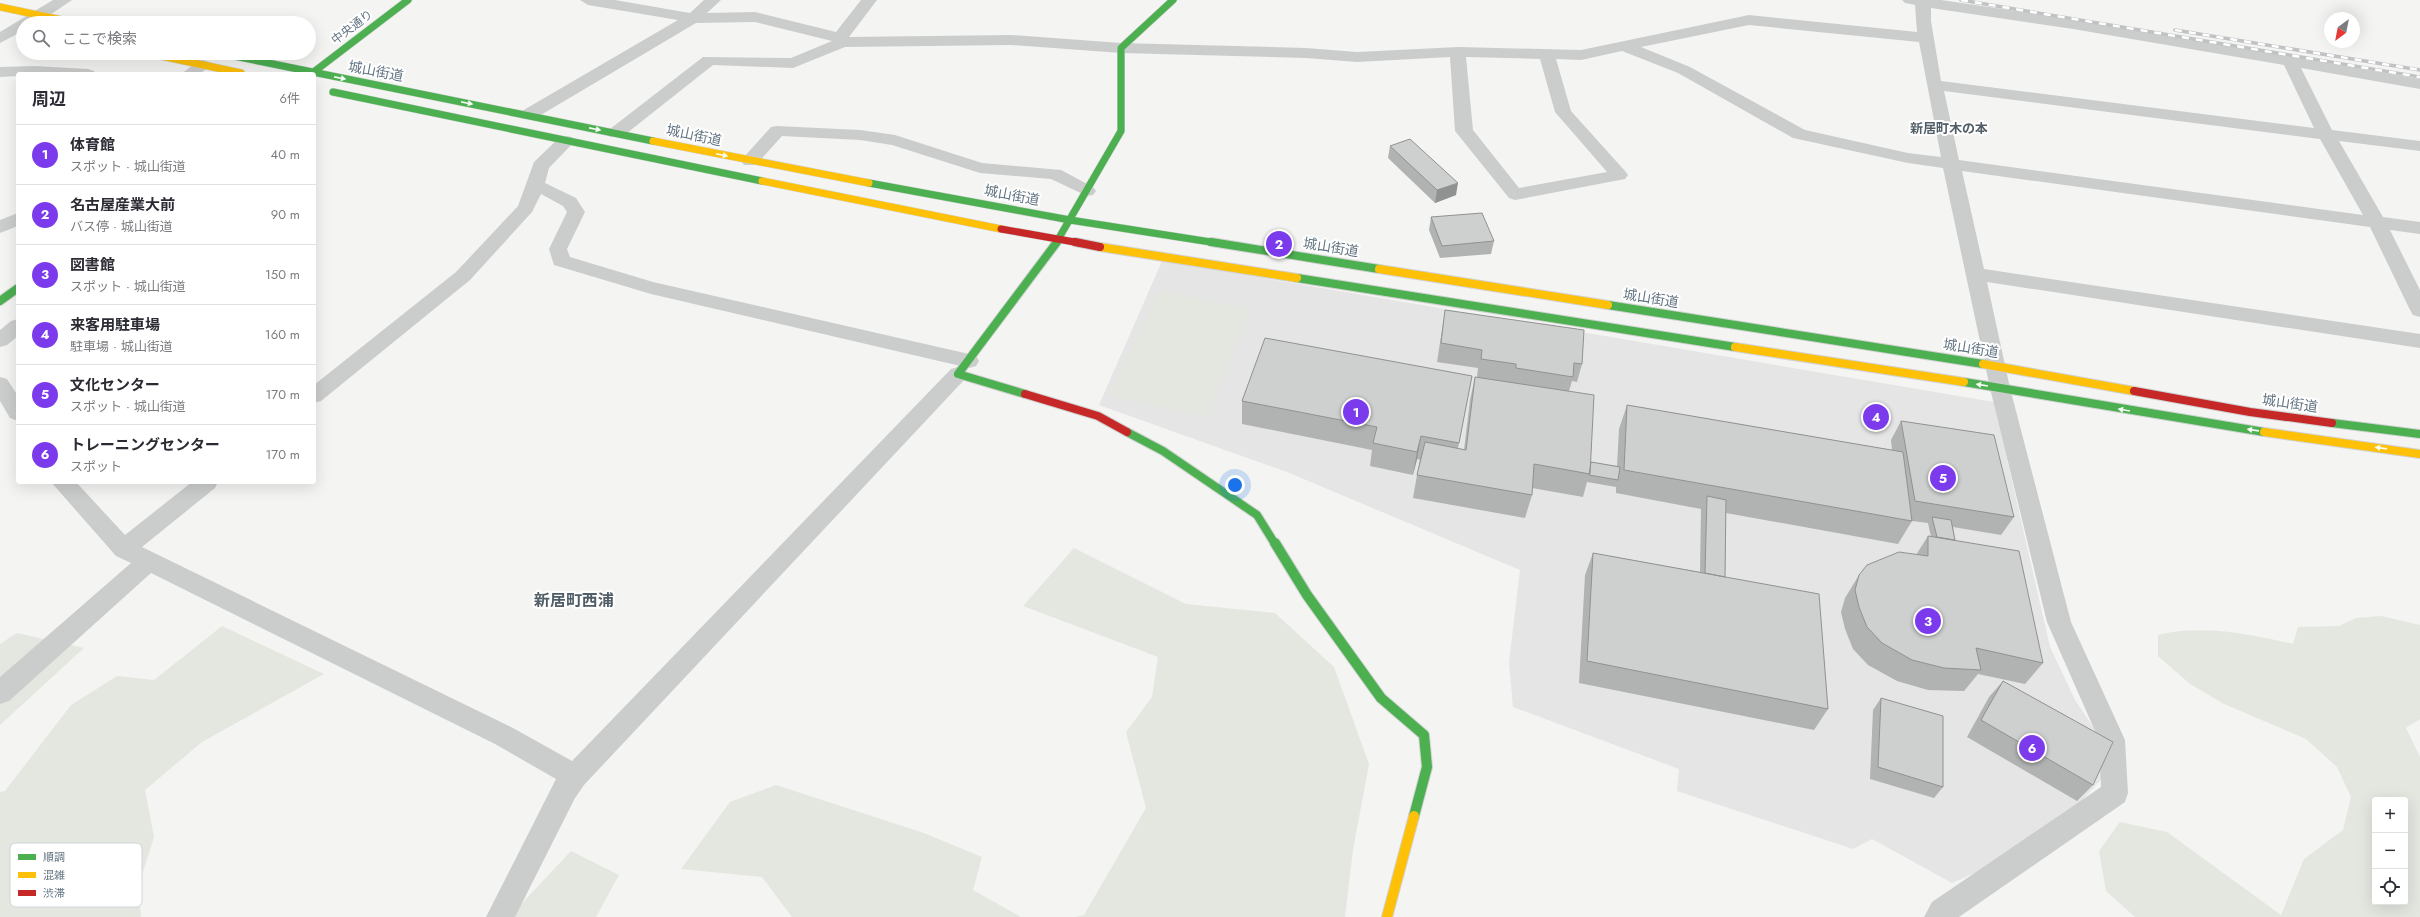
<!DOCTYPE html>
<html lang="ja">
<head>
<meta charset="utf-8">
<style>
	body { margin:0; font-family:Jost,"Noto Sans JP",sans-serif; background:#f2f2f3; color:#2b2b33 }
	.controls { position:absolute; right:12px; bottom:12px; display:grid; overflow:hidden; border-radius:4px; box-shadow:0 4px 16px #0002 }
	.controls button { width:36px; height:36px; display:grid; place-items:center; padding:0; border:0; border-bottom:1px solid #e1e1e2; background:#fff; color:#2b2b33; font:20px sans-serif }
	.compass { position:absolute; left:2324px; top:12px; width:36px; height:36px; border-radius:50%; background:#fff; box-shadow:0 4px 16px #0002; rotate:212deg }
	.you { position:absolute; left:1235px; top:485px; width:14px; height:14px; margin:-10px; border:3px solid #fff; border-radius:50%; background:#1a73e8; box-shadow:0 0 0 6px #1a73e833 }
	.badge { display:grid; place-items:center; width:26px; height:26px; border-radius:50%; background:#7c3aed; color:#fff; font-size:13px; font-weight:700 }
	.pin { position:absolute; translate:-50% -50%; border:2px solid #fff; box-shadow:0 1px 4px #0006 }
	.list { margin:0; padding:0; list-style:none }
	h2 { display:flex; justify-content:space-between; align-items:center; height:52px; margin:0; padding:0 16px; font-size:17px }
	h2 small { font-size:13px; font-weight:400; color:#7c7c81 }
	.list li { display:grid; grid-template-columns:26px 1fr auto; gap:12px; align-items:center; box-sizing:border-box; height:60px; padding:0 16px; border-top:1px solid #e1e1e2 }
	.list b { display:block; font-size:15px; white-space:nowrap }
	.list p { margin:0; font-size:13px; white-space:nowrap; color:#7c7c81 }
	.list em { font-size:13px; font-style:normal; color:#7c7c81 }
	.icon { flex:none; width:22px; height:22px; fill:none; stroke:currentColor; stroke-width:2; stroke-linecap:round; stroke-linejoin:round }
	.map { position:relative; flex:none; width:2420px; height:917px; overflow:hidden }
	.search { position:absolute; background:#fff; box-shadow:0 4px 16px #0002; left:16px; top:16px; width:300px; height:44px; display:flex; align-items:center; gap:10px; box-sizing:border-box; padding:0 14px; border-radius:22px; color:#7c7c81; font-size:15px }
	.panel { position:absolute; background:#fff; box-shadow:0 4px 16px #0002; left:16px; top:72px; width:300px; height:412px; border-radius:4px }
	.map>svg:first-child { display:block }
</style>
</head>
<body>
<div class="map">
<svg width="2420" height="917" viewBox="0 0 2420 917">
	<rect width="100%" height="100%" fill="#f4f4f2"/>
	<path fill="#e4e5e4" d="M1162 261 1994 402 2050 647 2075 700 2108 749 2104 776 2061 824 1995 864 1952 883 1872 839 1853 849 1677 791 1679 769 1513 707 1509 662 1520 570 1287 472 1099 405Z"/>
	<path fill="#e4e7e0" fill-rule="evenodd" d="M1159 291 1250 308 1207 417 1109 396Z
		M1074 548 1186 604 1275 613 1334 667 1369 764 1353 850 1345 917H1075L1084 915 1146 808 1126 732 1152 697 1158 657 1023 606Z
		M2381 616 2420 625V719L2406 728 2420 757V917H2135L2106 891 2099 851 2120 822 2167 832 2281 915 2304 859 2343 830 2351 797 2337 767 2306 739 2224 704 2190 684 2158 656V635C2201 624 2251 634 2293 644L2298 627 2339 626 2356 618ZM2375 800H2405V902H2375Z
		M222 626 324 674 202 742 145 790 154 837 138 888 141 917H0V792L5 791 71 705 117 676 154 680Z
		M17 633 84 648 0 725V644Z
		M776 785 924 833 982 857 973 890 1021 917H792L762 877 681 869 730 802Z
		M571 851 619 875 596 917H509Z"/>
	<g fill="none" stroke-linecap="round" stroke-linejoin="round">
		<g stroke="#d0d2d2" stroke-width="8">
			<path id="fast-far2" d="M219 53 653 141
				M311 74 408 0
				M333 92 762 181
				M869 183 1070 220 1217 243
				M1056 243 1121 131V48L1173 0"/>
		</g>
		<g stroke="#d0d2d2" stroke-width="10">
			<path id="fast-far1" d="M1211 242 1379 269
				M1297 278 1735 347
				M0 301 18 288
				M1608 305 1983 364
				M1964 382 2264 432
				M1025 394 958 374 1057 242
				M2332 423 2420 434
				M1127 432 1163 451 1257 515 1275 544"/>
		</g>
		<g stroke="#d0d2d2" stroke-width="12">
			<path id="fast" d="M1275 543 1307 595 1381 698 1424 735 1427 767 1414 816"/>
		</g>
		<g stroke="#d0d2d2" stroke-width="8">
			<path id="slow-far2" d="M0 7 76 23
				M147 53 241 73
				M653 141 869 183
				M762 181 1001 229"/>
		</g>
		<g stroke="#d0d2d2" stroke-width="10">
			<path id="slow-far1" d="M1100 247 1297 278
				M1379 269 1608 305
				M1735 347 1964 382
				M1983 364 2134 391
				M2264 432 2420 454"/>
		</g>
		<g stroke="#d0d2d2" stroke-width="12">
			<path id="slow" d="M1387 917 1414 816"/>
		</g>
		<g stroke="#d0d2d2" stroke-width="8">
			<path id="jam-far1" d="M1001 229 1080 243"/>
		</g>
		<g stroke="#d0d2d2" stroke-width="10">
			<path id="jam" d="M1075 242 1100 247
				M2134 391 2250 412 2332 423
				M1025 394 1098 416 1127 432"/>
		</g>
		<path fill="#cbcdcd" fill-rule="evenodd" d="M53 0H72L38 23H23V31L0 43V32Z
			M580 0H615L690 13 704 0H721L707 13 755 12 836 32 861 0H877L849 37 1011 35 1121 43 1306 48 1357 52 1458 47 1581 50 1749 15 1917 32 1915 5 1905 3 1902 0H1941L2073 19 2420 79V89L2301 68 2332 130 2420 141V151L2339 141 2383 217 2420 222V234L2390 230 2420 290V317L2413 315 2410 310 2370 227 1962 171 1984 269 2420 334V348L1987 282 2010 388 2071 622 2125 740 2128 793 2125 802 1959 917H1924L1932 902 2101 787 2099 740 2047 622 1990 388 1943 168 1908 163 1793 138 1678 73 1622 51 1581 60 1556 59 1571 111 1625 171 1628 175 1625 179 1515 200 1509 198 1455 131 1450 57 1357 62 1306 58 1121 53 1011 45 845 47 793 68 713 65 622 137H610L607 133 610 129 703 57 791 58 832 41 755 22 696 23 534 119H522L520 115 522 111 678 20 588 5ZM1931 8 2073 29 2284 65 2314 128 1941 81 1931 21ZM1749 25 1919 42 1941 157 1908 153 1805 130 1690 67 1641 47ZM1466 57 1540 59 1555 112 1607 172 1519 188 1473 130ZM1944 91 2320 139 2363 215 1959 160Z
			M203 60 209 62 211 65 200 74H181L197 62Z
			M35 66 88 69 94 71 96 74H18V76L0 77V67Z
			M777 126 860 130 895 135 982 163 1061 170 1093 187 1096 191 1093 195 1087 196 1051 179 980 173 892 145 860 140 782 136 756 165H744L741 161 744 157 771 127Z
			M566 136 572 137 575 141 549 168 545 183 576 198 585 212 567 249 570 257 653 282 969 354 976 356 979 361 976 366 969 368 651 294 554 265 549 249 567 212 563 206 541 194 532 212 470 280 321 401 314 403V385L456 272 518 206 534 162 560 137Z
			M18 213V226L0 233V220Z
			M18 319V336L7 345 0 347V330L11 321Z
			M958 367 965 369 968 374 965 379 584 785 575 798 515 917H486L556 779 495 744 151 573 9 701 0 704V677L131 563 116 556 51 482H76L125 535 192 482H218L215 488 142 547 513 728 572 761 951 369Z
			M0 377 7 379 18 396V421L10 418 0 401Z"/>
		<use href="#fast-far2" stroke="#4caf50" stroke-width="7"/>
		<use href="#fast-far1" stroke="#4caf50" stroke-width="8"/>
		<use href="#fast" stroke="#4caf50" stroke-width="10"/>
		<use href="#slow-far2" stroke="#ffc107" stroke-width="7"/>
		<use href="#slow-far1" stroke="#ffc107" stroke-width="8"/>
		<use href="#slow" stroke="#ffc107" stroke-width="10"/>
		<use href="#jam-far1" stroke="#c62828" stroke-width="7"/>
		<use href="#jam" stroke="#c62828" stroke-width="8"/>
		<g stroke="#c0c2c3" stroke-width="3.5">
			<path id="rail" d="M1961 0 2420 77
				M2175 30 2420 70"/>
		</g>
		<use href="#rail" stroke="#fff" stroke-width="2.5" stroke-dasharray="7" stroke-linecap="butt"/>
	</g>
	<path fill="#b1b3b2" d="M1390 146 1456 195 1435 203 1388 158Z
		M1431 217 1494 241 1491 254 1440 258 1429 230Z
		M1445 310 1582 364 1577 382 1572 381 1569 391 1591 462 1617 466 1619 429 1627 405 1892 450 1891 440 1901 421 2014 517 2001 535 1953 527 1955 540 2043 663 2025 684 1978 674 1964 691 1928 690 1897 681 1868 665 1853 649 1845 629 1841 612 1845 598 1859 575 1916 555 1928 536 1931 537 1928 523 1912 521 1898 544 1726 513 1725 577 1828 709 1814 730 1579 683 1585 575 1593 553 1700 572 1701 509 1616 493V486V487L1587 482 1583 497 1532 488V495L1525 518 1413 498 1417 475 1420 460 1417 459 1413 475 1370 466 1372 450 1242 424V401L1472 376 1458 448 1464 450 1470 400 1475 377H1477L1478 368 1437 362Z
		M2003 681 2093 785 2077 801 1967 737 1989 697Z
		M1881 698 1943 787 1934 798 1870 779 1873 710Z"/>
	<path fill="#909291" d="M1458 183 1456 195 1435 203 1437 190Z
		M1421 436 1417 459 1413 475 1417 452Z"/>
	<path fill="#ced0cf" stroke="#909291" d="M1410 139 1458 183 1437 190 1390 146Z
		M1482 213 1494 241 1442 246 1431 217Z
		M1445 310 1584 330 1582 364 1574 363 1573 377 1516 368V364L1481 359 1482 350 1441 343Z
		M1265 338 1472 376 1459 443 1421 436 1417 452 1373 443 1377 427 1242 401Z
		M1475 377 1594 395 1590 474 1534 464 1532 495 1417 475 1425 442 1466 450Z
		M1627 405 1903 452 1912 521 1624 470Z
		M1901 421 1994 435 2014 517 1915 501Z
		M1591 462 1620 467 1618 480 1589 475Z
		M1707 496 1726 500 1725 577 1705 573Z
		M1932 517 1951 520 1955 540 1937 537Z
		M1928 536 2019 551 2043 663 1976 648 1981 670 1944 668 1912 660 1882 643 1867 627 1859 607 1855 590 1859 575 1867 565 1899 552 1928 556Z
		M1593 553 1819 594 1828 709 1587 661Z
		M2003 681 2113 742 2093 785 1981 720Z
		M1881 698 1943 716V787L1878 767Z"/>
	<defs><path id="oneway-solid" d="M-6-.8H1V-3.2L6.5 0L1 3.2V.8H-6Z"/></defs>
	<g fill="#f6fbf6">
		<use href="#oneway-solid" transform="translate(340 78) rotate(11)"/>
		<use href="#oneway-solid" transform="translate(467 103) rotate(11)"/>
		<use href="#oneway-solid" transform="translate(595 129) rotate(11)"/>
		<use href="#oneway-solid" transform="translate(722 155) rotate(12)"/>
		<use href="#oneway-solid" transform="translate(1982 385) rotate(-171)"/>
		<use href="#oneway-solid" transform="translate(2124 410) rotate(-170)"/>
		<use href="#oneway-solid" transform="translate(2253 430) rotate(-172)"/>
		<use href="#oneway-solid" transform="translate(2381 448) rotate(-172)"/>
	</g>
	<g text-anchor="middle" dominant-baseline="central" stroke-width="4" stroke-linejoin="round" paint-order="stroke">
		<g font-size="12" fill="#637583" stroke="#fff">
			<text transform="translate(352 27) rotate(-37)">中央通り</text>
		</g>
		<g font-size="13" font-weight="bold" fill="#515e68" stroke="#fff">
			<text x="1949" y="128">新居町木の本</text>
		</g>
		<g font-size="14" fill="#637583" stroke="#fff">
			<text transform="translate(376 71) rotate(11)">城山街道</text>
			<text transform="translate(694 135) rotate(12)">城山街道</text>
			<text transform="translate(1012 195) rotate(11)">城山街道</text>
			<text transform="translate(1331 247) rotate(9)">城山街道</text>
			<text transform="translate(1651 298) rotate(9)">城山街道</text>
			<text transform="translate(1971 348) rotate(9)">城山街道</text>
			<text transform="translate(2290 403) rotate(8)">城山街道</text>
		</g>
		<g font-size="16" font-weight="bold" fill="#515e68" stroke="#fff">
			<text x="574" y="600">新居町西浦</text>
		</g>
	</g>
	<rect x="10" y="843" width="132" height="64" rx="6" fill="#fff" stroke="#d0d6da" stroke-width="1"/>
	<rect x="18" y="854" width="18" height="6" fill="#4caf50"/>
	<rect x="18" y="872" width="18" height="6" fill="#ffc107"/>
	<rect x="18" y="890" width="18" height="6" fill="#c62828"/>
	<g font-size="11" fill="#637583">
		<text x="43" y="861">順調</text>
		<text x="43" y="879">混雑</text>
		<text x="43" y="897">渋滞</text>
	</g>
</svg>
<div class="controls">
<button>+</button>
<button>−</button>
<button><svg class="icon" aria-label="locate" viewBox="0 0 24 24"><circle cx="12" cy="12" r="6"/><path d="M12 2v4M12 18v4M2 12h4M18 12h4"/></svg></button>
</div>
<svg class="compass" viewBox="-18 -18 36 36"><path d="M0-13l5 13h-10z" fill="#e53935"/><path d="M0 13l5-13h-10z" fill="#7c7c81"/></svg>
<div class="you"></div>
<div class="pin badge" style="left:1356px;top:412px">1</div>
<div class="pin badge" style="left:1279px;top:244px">2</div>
<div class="pin badge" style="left:1928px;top:621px">3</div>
<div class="pin badge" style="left:1876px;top:417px">4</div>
<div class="pin badge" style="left:1943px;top:478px">5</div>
<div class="pin badge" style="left:2032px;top:748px">6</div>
<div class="search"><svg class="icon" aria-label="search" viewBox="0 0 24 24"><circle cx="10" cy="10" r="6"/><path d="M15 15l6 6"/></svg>ここで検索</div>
<section class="panel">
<h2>周辺<small>6件</small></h2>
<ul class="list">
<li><span class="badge">1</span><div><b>体育館</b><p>スポット · 城山街道</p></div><em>40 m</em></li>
<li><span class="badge">2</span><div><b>名古屋産業大前</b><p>バス停 · 城山街道</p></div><em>90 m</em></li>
<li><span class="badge">3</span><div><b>図書館</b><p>スポット · 城山街道</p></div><em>150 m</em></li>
<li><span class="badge">4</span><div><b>来客用駐車場</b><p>駐車場 · 城山街道</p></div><em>160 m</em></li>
<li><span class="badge">5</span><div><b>文化センター</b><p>スポット · 城山街道</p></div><em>170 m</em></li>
<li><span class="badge">6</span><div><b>トレーニングセンター</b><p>スポット</p></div><em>170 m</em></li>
</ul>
</section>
</div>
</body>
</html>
